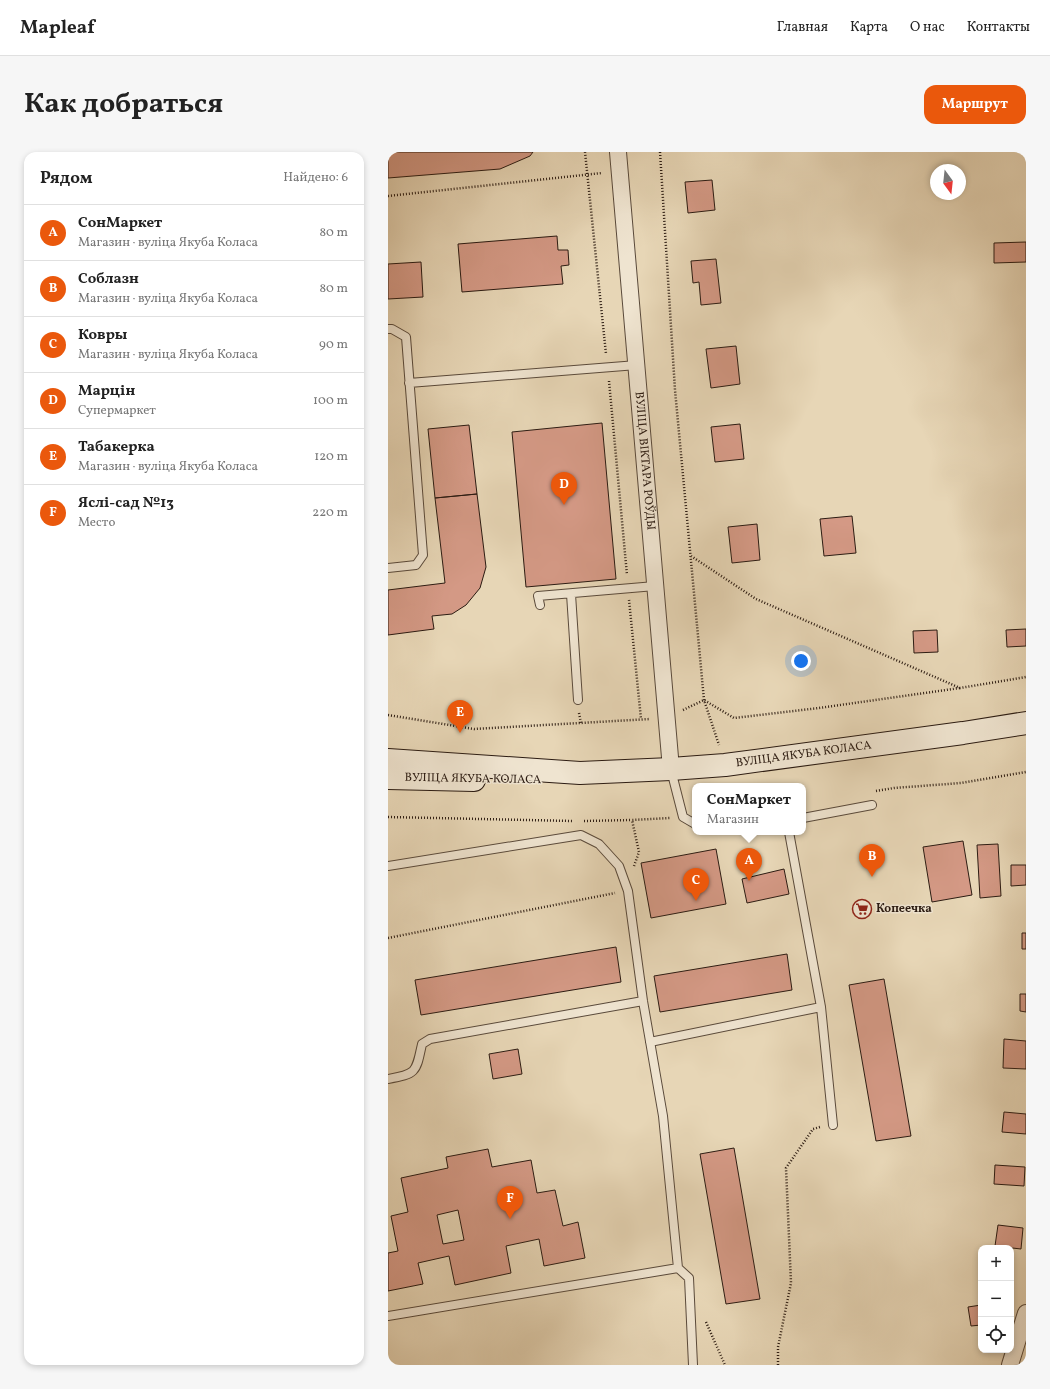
<!DOCTYPE html>
<html lang="ru">
<head>
<meta charset="utf-8">
<style>
	body { margin:0; font-family:Vollkorn,serif; background:#f6f6f6; color:#222 }
	.controls { position:absolute; right:12px; bottom:12px; display:grid; overflow:hidden; border-radius:8px; box-shadow:0 2px 6px #0003 }
	.controls button { width:36px; height:36px; display:grid; place-items:center; padding:0; border:0; border-bottom:1px solid #e0e0e0; background:#fff; color:#222; font:20px sans-serif }
	.compass { position:absolute; left:542px; top:12px; width:36px; height:36px; border-radius:50%; background:#fff; box-shadow:0 2px 6px #0003; rotate:165deg }
	.you { position:absolute; left:413px; top:509px; width:14px; height:14px; margin:-10px; border:3px solid #fff; border-radius:50%; background:#1a73e8; box-shadow:0 0 0 6px #1a73e833 }
	.badge { display:grid; place-items:center; width:26px; height:26px; border-radius:50%; background:#ea580c; color:#fff; font-size:13px; font-weight:700 }
	.pin { position:absolute; translate:-50% -33px; filter:drop-shadow(0 1px 2px #0008) }
	.pin::after { content:''; position:absolute; top:21px; width:14px; height:12px; background:inherit; clip-path:polygon(0 0,100% 0,50% 100%) }
	.popup { position:absolute; left:304px; top:631px; width:114px; height:52px; box-sizing:border-box; display:grid; place-content:center; border-radius:8px; background:#fff; filter:drop-shadow(0 1px 3px #0005); font-size:13px; white-space:nowrap; color:#767676 }
	.popup b { font-size:15px; color:#222 }
	.popup::after { content:''; position:absolute; left:50%; top:100%; margin-left:-8px; border:8px solid transparent; border-top-color:#fff }
	.list { margin:0; padding:0; list-style:none }
	h2 { display:flex; justify-content:space-between; align-items:center; height:52px; margin:0; padding:0 16px; font-size:17px }
	h2 small { font-size:13px; font-weight:400; color:#767676 }
	.list li { display:grid; grid-template-columns:26px 1fr auto; gap:12px; align-items:center; box-sizing:border-box; height:56px; padding:0 16px; border-top:1px solid #e0e0e0 }
	.list b { display:block; font-size:15px; white-space:nowrap }
	.list p { margin:0; font-size:13px; white-space:nowrap; color:#767676 }
	.list em { font-size:13px; font-style:normal; color:#767676 }
	.icon { flex:none; width:22px; height:22px; fill:none; stroke:currentColor; stroke-width:2; stroke-linecap:round; stroke-linejoin:round }
	.map { position:relative; flex:none; width:638px; height:1213px; overflow:hidden; border-radius:12px }
	header { display:flex; align-items:center; gap:24px; box-sizing:border-box; height:56px; padding:0 20px; background:#fff; border-bottom:1px solid #e0e0e0 }
	header strong { font-size:19px }
	nav { display:flex; gap:22px; margin-inline-start:auto; font-size:14px }
	.intro { display:flex; align-items:center; justify-content:space-between; box-sizing:border-box; height:96px; padding:0 24px }
	h1 { margin:0; font-size:28px }
	.button { padding:10px 18px; border-radius:12px; background:#ea580c; color:#fff; font-size:14px; font-weight:700 }
	main { display:flex; gap:24px; padding:0 24px }
	aside { flex:1; background:#fff; border-radius:12px; box-shadow:0 2px 6px #0003 }
	.map>svg:first-child { display:block }
</style>
</head>
<body>
<header>
<strong>Mapleaf</strong>
<nav><a>Главная</a><a>Карта</a><a>О нас</a><a>Контакты</a></nav>
</header>
<div class="intro"><h1>Как добраться</h1><a class="button">Маршрут</a></div>
<main>
<aside>
<h2>Рядом<small>Найдено: 6</small></h2>
<ul class="list">
<li><span class="badge">A</span><div><b>СонМаркет</b><p>Магазин · вуліца Якуба Коласа</p></div><em>80 m</em></li>
<li><span class="badge">B</span><div><b>Соблазн</b><p>Магазин · вуліца Якуба Коласа</p></div><em>80 m</em></li>
<li><span class="badge">C</span><div><b>Ковры</b><p>Магазин · вуліца Якуба Коласа</p></div><em>90 m</em></li>
<li><span class="badge">D</span><div><b>Марцін</b><p>Супермаркет</p></div><em>100 m</em></li>
<li><span class="badge">E</span><div><b>Табакерка</b><p>Магазин · вуліца Якуба Коласа</p></div><em>120 m</em></li>
<li><span class="badge">F</span><div><b>Яслі-сад №13</b><p>Место</p></div><em>220 m</em></li>
</ul>
</aside>
<div class="map">
<svg width="638" height="1213" viewBox="0 0 638 1213">
	<rect width="100%" height="100%" fill="#e7d6b6"/>
	<filter id="stains"><feTurbulence type="fractalNoise" baseFrequency=".005" numOctaves="4"/><feColorMatrix values="0 0 0 0 .2 0 0 0 0 .09 0 0 0 0 .02 0 0 0 .5 -.17"/></filter>
	<radialGradient id="worn" r=".72"><stop offset=".6" stop-color="#630" stop-opacity="0"/><stop offset="1" stop-color="#630" stop-opacity=".3"/></radialGradient>
	<path fill="#d49985" stroke="#2b1b12" fill-rule="evenodd" d="M0 0H145L142 4 112 17 0 26Z
		M324 28 327 58 300 61 297 30Z
		M169 84 170 98H180L181 113 173 114 175 132 74 140 70 92Z
		M638 90V110L606 111V91Z
		M328 107 333 151 313 153 311 130 305 131 303 109Z
		M33 110 35 145 0 147V112Z
		M348 194 352 232 323 236 318 197Z
		M214 271 228 427 138 435 124 280Z
		M352 272 356 307 327 310 323 275Z
		M81 273 89 342 47 346 40 277Z
		M89 342 98 415 92 436 78 453 64 462 44 464 46 477 0 483V438L57 431 47 346Z
		M464 364 468 401 436 404 432 367Z
		M369 372 372 408 344 411 340 375Z
		M638 477V494L619 495 618 478Z
		M549 478 550 500 526 501 525 479Z
		M575 689 584 743 544 750 535 695Z
		M610 692 613 744 592 746 589 693Z
		M328 697 338 752 263 766 253 711Z
		M623 713H638V733L623 734Z
		M396 717 401 742 359 751 354 727Z
		M634 781H638V797H634Z
		M228 795 233 830 33 863 27 828Z
		M399 802 404 838 272 860 266 824Z
		M496 827 523 984 488 989 461 833Z
		M632 842H638V860L632 859Z
		M616 887 638 889V917L615 916Z
		M130 897 134 922 105 927 101 902Z
		M616 960 638 962V982L614 980Z
		M346 996 372 1147 338 1152 312 1002Z
		M100 997 104 1015 143 1008 149 1041 167 1038 175 1074 190 1070 197 1106 156 1114 151 1087 118 1094 123 1121 67 1133 61 1104 30 1111 35 1132 0 1139V1101L10 1099 3 1064 20 1060 13 1026 60 1016 58 1005ZM70 1058 76 1088 55 1092 49 1063Z
		M607 1013 637 1015 636 1034 606 1032Z
		M610 1073 635 1076 633 1097 607 1094Z
		M593 1153V1173L583 1174 580 1155Z"/>
	<g fill="none" stroke-linecap="round" stroke-linejoin="round">
		<g stroke="#5a4a3b" stroke-width="10">
			<path id="service" d="M0 177H4L18 185 35 403 28 413 0 416
				M21 231 249 213
				M183 442 190 548
				M152 453 150 444 267 434
				M283 618 295 665 307 672
				M415 666 484 653
				M401 680 433 855 445 973
				M0 714 193 683 211 692 231 714 240 739 255 849 275 964 290 1116 301 1126 305 1213
				M262 890 433 855
				M0 927C29 922 28 920 34 892L42 887 255 849
				M0 1164 290 1116"/>
		</g>
		<g stroke="#5a4a3b" stroke-width="18">
			<g id="minor">
				<path id="s1" d="M230 0 283 617"/>
				<path d="M622 1213 638 1161"/>
			</g>
		</g>
		<g stroke="#2b1b12" stroke-width="24">
			<g id="secondary">
				<path id="s2" d="M0 608 192 621 283 617 337 613 575 581 638 571"/>
				<path d="M0 626 86 628"/>
			</g>
		</g>
		<path stroke="#2b1b12" stroke-width="2.5" stroke-dasharray="1 2" stroke-linecap="butt" d="M197 0 218 202
			M272 0 287 238 316 548 331 593
			M0 44 214 21
			M221 229 239 423
			M303 404 368 447 572 536 638 525
			M241 448 253 567
			M295 558 316 548 346 566 431 556 572 536
			M191 561 193 571
			M0 563 86 577 262 567
			M488 639 506 636 573 631 638 620
			M0 665 185 669
			M196 669 244 668
			M246 714 251 700 244 668 282 666
			M0 786 227 741
			M318 1170 337 1213
			M390 1213V1195L403 1131 398 1016 425 977 432 975"/>
		<use href="#service" stroke="#efe4d0" stroke-width="8"/>
		<use href="#minor" stroke="#efe4d0" stroke-width="16"/>
		<use href="#secondary" stroke="#efe4d0" stroke-width="22"/>
	</g>
	<defs>
		<g id="supermarket-ring" transform="scale(1)"><circle r="9.5" fill="#efe4d0" stroke="#8f2418" stroke-width="1.5"/><path d="M-6-5.5h2.5l.6 2H6L4.5 2H-2.5L-4.4-4H-6ZM-1.5 3.2a1.3 1.3 0 1 0 .1 0ZM3 3.2a1.3 1.3 0 1 0 .1 0Z" fill="#8f2418"/></g>
	</defs>
	<g fill-rule="evenodd">
		<use href="#supermarket-ring" x="474" y="757"/>
	</g>
	<g text-anchor="middle" dominant-baseline="central" stroke-width="3" stroke-linejoin="round" paint-order="stroke">
		<g font-size="12" fill="#2b1b12" stroke="#efe4d0">
			<text stroke="none"><textPath href="#s1" startOffset="310">ВУЛІЦА ВІКТАРА РОЎДЫ</textPath></text>
			<text stroke="none"><textPath href="#s2" startOffset="417">ВУЛІЦА ЯКУБА КОЛАСА</textPath></text>
			<text transform="translate(85 627) rotate(1)">ВУЛІЦА ЯКУБА КОЛАСА</text>
		</g>
		<g font-size="12" font-weight="bold" fill="#2b1b12" stroke="#efe4d0" text-anchor="start">
			<text x="488" y="757">Копеечка</text>
		</g>
	</g>
	<rect width="100%" height="100%" filter="url(#stains)"/>
	<rect width="100%" height="100%" fill="url(#worn)"/>
</svg>
<div class="controls">
<button>+</button>
<button>−</button>
<button><svg class="icon" aria-label="locate" viewBox="0 0 24 24"><circle cx="12" cy="12" r="6"/><path d="M12 2v4M12 18v4M2 12h4M18 12h4"/></svg></button>
</div>
<svg class="compass" viewBox="-18 -18 36 36"><path d="M0-13l5 13h-10z" fill="#e53935"/><path d="M0 13l5-13h-10z" fill="#767676"/></svg>
<div class="you"></div>
<div class="pin badge" style="left:361px;top:729px">A</div>
<div class="popup"><b>СонМаркет</b>Магазин</div>
<div class="pin badge" style="left:484px;top:725px">B</div>
<div class="pin badge" style="left:308px;top:749px">C</div>
<div class="pin badge" style="left:176px;top:353px">D</div>
<div class="pin badge" style="left:72px;top:581px">E</div>
<div class="pin badge" style="left:122px;top:1067px">F</div>
</div>
</main>
</body>
</html>
